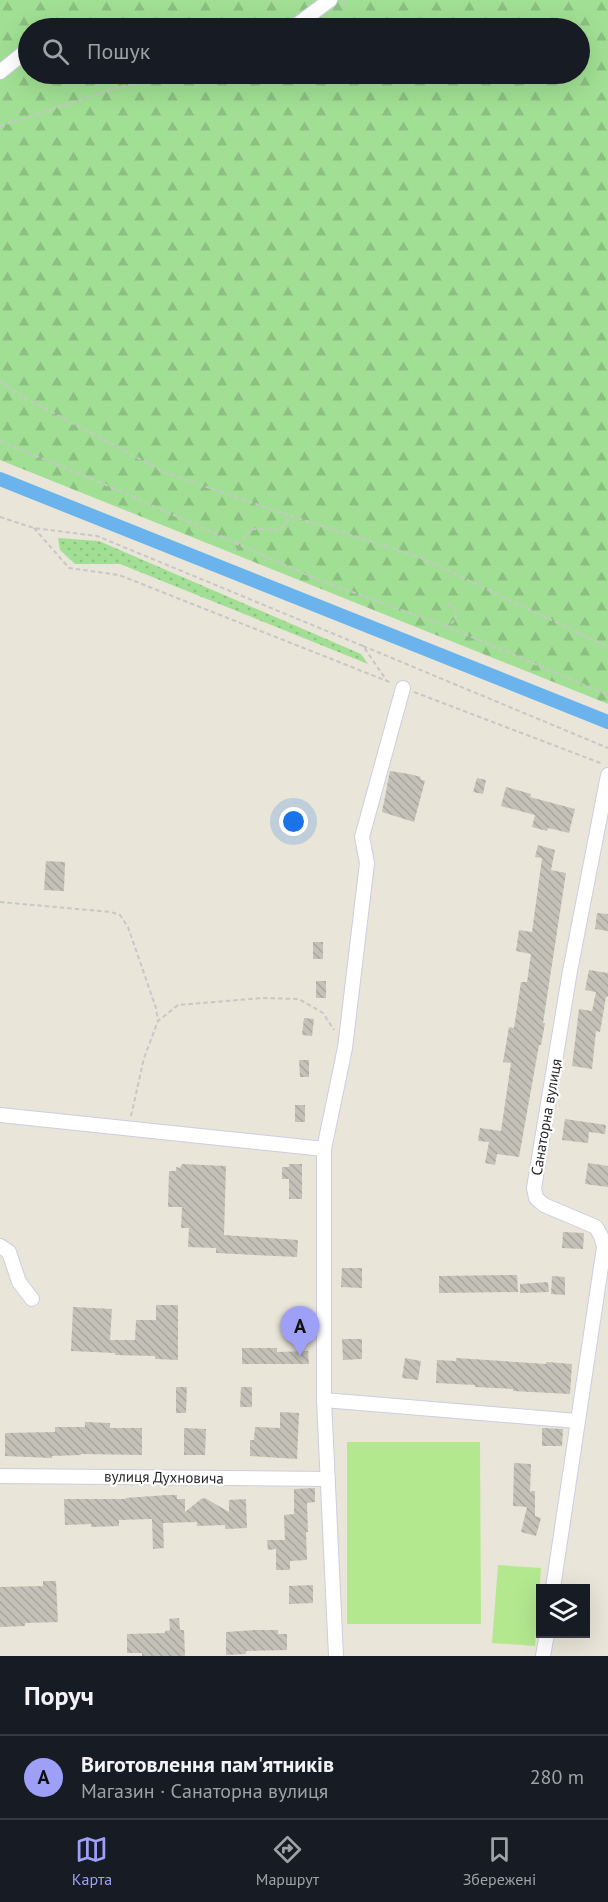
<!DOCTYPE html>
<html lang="uk">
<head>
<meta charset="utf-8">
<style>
	body { margin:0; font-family:"PT Sans",sans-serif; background:#242831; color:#f1f3f6 }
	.controls { position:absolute; right:18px; bottom:18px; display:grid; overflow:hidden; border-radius:0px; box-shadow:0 6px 24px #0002 }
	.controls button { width:54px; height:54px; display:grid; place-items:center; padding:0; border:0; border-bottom:2px solid #363941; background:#171b24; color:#f1f3f6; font:30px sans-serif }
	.you { position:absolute; left:294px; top:822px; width:21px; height:21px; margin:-15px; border:4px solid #fff; border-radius:50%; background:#1a73e8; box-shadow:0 0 0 9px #1a73e833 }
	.badge { display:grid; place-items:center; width:39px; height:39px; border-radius:50%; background:#9da0f6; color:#111; font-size:20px; font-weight:700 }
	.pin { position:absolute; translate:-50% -50px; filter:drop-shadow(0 2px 3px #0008) }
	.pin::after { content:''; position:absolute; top:32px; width:21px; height:18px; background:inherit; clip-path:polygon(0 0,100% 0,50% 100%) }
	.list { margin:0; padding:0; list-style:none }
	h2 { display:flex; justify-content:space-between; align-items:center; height:78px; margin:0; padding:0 24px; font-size:26px }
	h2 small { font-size:20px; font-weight:400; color:#9ea1a6 }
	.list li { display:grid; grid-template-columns:39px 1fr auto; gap:18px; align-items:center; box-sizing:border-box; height:84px; padding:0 24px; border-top:2px solid #363941 }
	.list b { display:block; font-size:22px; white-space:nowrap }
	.list p { margin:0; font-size:20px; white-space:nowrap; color:#9ea1a6 }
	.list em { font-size:20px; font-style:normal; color:#9ea1a6 }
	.icon { flex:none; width:33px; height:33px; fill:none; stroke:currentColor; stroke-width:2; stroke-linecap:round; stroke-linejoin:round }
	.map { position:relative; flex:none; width:608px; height:1656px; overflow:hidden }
	.search { position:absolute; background:#171b24; box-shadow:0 6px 24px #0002; left:18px; right:18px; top:18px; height:66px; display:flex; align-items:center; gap:15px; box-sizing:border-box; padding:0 21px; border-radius:33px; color:#9ea1a6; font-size:22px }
	.sheet { height:162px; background:#171b24 }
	nav { display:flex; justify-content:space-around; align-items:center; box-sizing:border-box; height:84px; border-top:2px solid #363941; background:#171b24; font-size:16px; color:#9ea1a6 }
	nav a { display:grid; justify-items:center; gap:3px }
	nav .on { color:#9da0f6 }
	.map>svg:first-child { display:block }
</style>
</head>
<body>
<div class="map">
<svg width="608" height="1656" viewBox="0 0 608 1656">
	<defs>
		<pattern id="grass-dots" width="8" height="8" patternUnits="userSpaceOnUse" patternTransform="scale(1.5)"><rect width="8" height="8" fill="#a1e094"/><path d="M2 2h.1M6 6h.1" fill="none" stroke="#8bc080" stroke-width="1.8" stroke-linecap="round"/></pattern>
		<pattern id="forest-firs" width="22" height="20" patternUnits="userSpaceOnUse" patternTransform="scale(1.5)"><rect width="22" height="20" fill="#a1e094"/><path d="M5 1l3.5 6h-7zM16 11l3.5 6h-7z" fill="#8bc080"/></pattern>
		<pattern id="building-back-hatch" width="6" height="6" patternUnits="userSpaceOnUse" patternTransform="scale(1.5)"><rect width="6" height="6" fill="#c4c1b8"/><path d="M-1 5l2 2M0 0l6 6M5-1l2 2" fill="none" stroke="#a8a69e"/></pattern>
	</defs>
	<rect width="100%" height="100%" fill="#e9e5d8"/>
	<path fill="url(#grass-dots)" d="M58 538 99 541 361 654 368 664 120 564H75L60 550Z"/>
	<path fill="url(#forest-firs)" fill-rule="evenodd" d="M0 0H608V704L0 460ZM28 28H580V74H28Z"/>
	<path fill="#b3e88f" d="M347 1442H480L481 1624H347Z
		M498 1565 541 1568 535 1646 492 1643Z"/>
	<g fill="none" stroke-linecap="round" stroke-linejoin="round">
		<path stroke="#6ab3ec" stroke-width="14" d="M0 479 608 722"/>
	</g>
	<path fill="url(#building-back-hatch)" d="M390 771 409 774 421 777 420 779 425 781 414 822 382 812Z
		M477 778 486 780 483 794 473 792Z
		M506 787 531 794 530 797 575 809 569 833 548 828 547 831 532 827 535 815 501 806Z
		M538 845 555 850 551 870 566 873 543 1023H545L541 1045H539L519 1157 497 1154 495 1165 485 1163 489 1142 478 1141 480 1128 501 1131 511 1063 503 1062 509 1027 514 1028 521 982H527L531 954 516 951 519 930 532 932 542 858 535 857Z
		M46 861 65 862 64 891 44 890Z
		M597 913 608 914V931L595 929Z
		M313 942H323V959H313Z
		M589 970 608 973V997H606L600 1032 596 1031 592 1069 572 1066 579 1009 592 1011 596 992 585 990Z
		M316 981H326V998H316Z
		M304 1018 314 1019 312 1036 302 1035Z
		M299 1060H309V1077H300Z
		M295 1105H305V1122H295Z
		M565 1119 606 1125 605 1134 589 1132 588 1143 562 1140Z
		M588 1163 608 1166V1187L585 1184Z
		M182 1164 226 1166 224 1235 298 1240 297 1257 216 1253V1248L188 1247 189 1228H181L182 1207H168L169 1171H176V1167L180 1168Z
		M289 1164H302V1199H289V1179H282V1167H289Z
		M563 1232 584 1233 583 1249 562 1248Z
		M342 1268H362V1288L341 1287Z
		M517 1275 518 1292 439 1293V1276Z
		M552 1276 565 1277V1295L551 1294Z
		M548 1282 549 1292 520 1293V1284Z
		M156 1305H178V1360L155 1359V1356L115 1355V1353L71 1351 73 1307 112 1309 110 1340H135L136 1320H156Z
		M342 1339H362V1359L343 1360Z
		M242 1348H277V1352L308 1351 309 1364H242Z
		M405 1358 421 1361 418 1380 402 1378Z
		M456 1358 546 1364V1362L572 1364 570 1394 513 1391V1389L475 1387V1385L436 1383 437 1360 456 1361Z
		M176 1387H187L186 1413H176Z
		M241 1387H252V1407H240Z
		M280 1412 299 1413 297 1459 250 1456V1440H254L255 1427 280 1428Z
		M85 1422 110 1423V1428H142V1455L81 1454V1455L52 1456V1458L5 1456V1433L55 1432V1427H85Z
		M184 1428 206 1429 205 1455H184Z
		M542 1428 563 1429 562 1446H542Z
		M514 1463 531 1464 530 1493 531 1491H535V1516L541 1518 536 1536 521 1532 527 1507 513 1506Z
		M315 1488V1502L307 1503 308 1532H306L307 1560 290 1561V1570H276V1549L268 1550 267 1540H285L284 1515 294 1514V1489Z
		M167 1495H177V1499H185V1512L201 1499 205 1498 229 1512V1500L246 1499 247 1528 225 1529V1525L197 1526V1522L163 1523 164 1548 153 1549 152 1519 119 1520V1526L91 1527V1524L65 1525 64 1499H126L125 1498Z
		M43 1581H56L58 1622 25 1623V1626L0 1627V1587L43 1586Z
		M313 1585V1603L289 1604V1586Z
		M179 1618 180 1630H184L185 1656H142V1653H127V1634L165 1633V1631L170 1630 169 1619Z
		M255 1630H278V1634H287V1650L246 1651V1654L226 1655V1632Z"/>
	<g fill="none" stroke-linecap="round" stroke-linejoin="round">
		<g stroke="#cdcde0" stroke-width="16">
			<path id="minor" d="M288 28 298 24 330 0
				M0 72 25 52 28 50
				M0 1115 324 1149V1400L336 1656
				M324 1149 345 1048 367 863 362 837 403 688
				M0 1246 9 1252 19 1282 32 1299
				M324 1400 577 1421
				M0 1476 328 1479
				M553 1588 604 1247 601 1236 596 1227 544 1205 536 1198 534 1188 570 971 608 775
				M543 1656 547 1634"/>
		</g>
		<path stroke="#c7c7c7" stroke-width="2" stroke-dasharray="4.5 3" stroke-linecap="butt" d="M342 5 347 0
			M0 126 123 86 193 74
			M0 380 18 394 164 472 276 511 419 557 608 647
			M0 441 102 483 314 578 448 627 608 695
			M0 517 34 528 97 536 363 646 387 681
			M34 528 69 568 119 575 392 683
			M234 552 238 544 250 529 280 530 291 516
			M447 603 455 608 456 618 448 627
			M363 646 608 748
			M414 692 603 764
			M0 902 111 912 120 915 128 927 156 1008 158 1021
			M131 1116 144 1058 158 1021 178 1005 263 998 299 999 323 1013 334 1030"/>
		<use href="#minor" stroke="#fff" stroke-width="14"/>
	</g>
	<g text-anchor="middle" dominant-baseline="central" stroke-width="4.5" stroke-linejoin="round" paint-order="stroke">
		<g font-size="15" fill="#272727" stroke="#fff">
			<text transform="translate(546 1117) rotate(-80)">Санаторна вулиця</text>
			<text transform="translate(164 1477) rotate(1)">вулиця Духновича</text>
		</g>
	</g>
</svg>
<div class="controls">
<button><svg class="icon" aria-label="layers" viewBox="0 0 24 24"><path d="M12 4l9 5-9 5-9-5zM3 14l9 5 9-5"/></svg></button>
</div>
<div class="you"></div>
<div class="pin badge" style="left:300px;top:1356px">A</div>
<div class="search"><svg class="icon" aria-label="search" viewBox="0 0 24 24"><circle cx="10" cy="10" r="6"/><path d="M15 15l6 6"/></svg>Пошук</div>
</div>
<section class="sheet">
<h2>Поруч<small></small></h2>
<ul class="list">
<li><span class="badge">A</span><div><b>Виготовлення пам'ятників</b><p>Магазин · Санаторна вулиця</p></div><em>280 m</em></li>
</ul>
</section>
<nav>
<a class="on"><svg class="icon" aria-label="map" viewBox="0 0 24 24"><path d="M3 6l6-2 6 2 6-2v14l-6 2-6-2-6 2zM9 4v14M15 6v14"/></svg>Карта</a>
<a><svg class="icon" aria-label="directions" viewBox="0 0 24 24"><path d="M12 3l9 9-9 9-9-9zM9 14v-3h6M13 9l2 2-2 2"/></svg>Маршрут</a>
<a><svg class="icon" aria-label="saved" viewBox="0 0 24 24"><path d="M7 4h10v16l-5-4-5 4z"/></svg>Збережені</a>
</nav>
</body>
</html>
